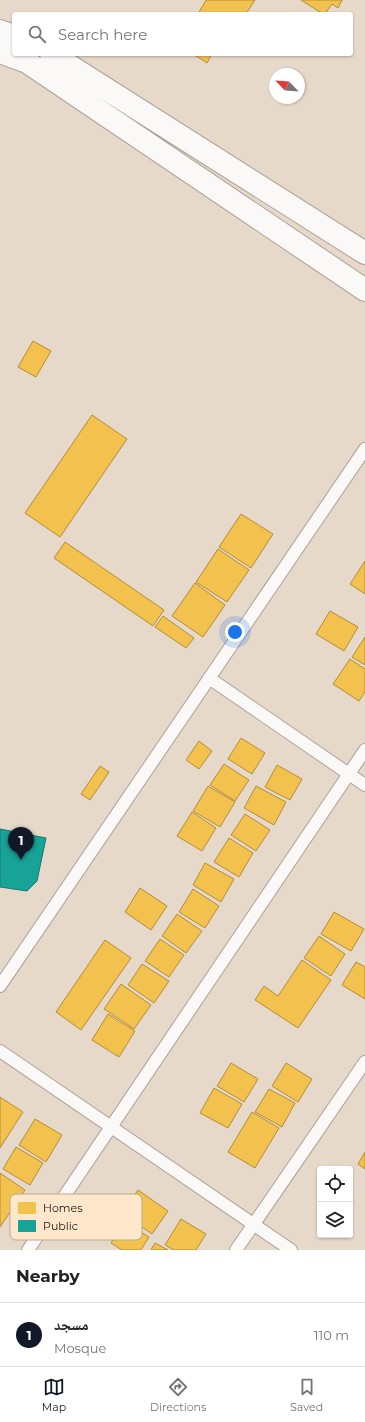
<!DOCTYPE html>
<html lang="en">
<head>
<meta charset="utf-8">
<style>
	body { margin:0; font-family:Montserrat,"Noto Naskh Arabic",sans-serif; background:#f2f2f2; color:#202124 }
	.controls { position:absolute; right:12px; bottom:12px; display:grid; overflow:hidden; border-radius:4px; box-shadow:0 1px 3px #0004 }
	.controls button { width:36px; height:36px; display:grid; place-items:center; padding:0; border:0; border-bottom:1px solid #e0e0e0; background:#fff; color:#202124; font:20px sans-serif }
	.compass { position:absolute; left:269px; top:68px; width:36px; height:36px; border-radius:50%; background:#fff; box-shadow:0 1px 3px #0004; rotate:295deg }
	.you { position:absolute; left:235px; top:632px; width:14px; height:14px; margin:-10px; border:3px solid #fff; border-radius:50%; background:#1a73e8; box-shadow:0 0 0 6px #1a73e833 }
	.badge { display:grid; place-items:center; width:26px; height:26px; border-radius:50%; background:#111827; color:#fff; font-size:13px; font-weight:700 }
	.pin { position:absolute; translate:-50% -33px; filter:drop-shadow(0 1px 2px #0008) }
	.pin::after { content:''; position:absolute; top:21px; width:14px; height:12px; background:inherit; clip-path:polygon(0 0,100% 0,50% 100%) }
	.list { margin:0; padding:0; list-style:none }
	h2 { display:flex; justify-content:space-between; align-items:center; height:52px; margin:0; padding:0 16px; font-size:17px }
	h2 small { font-size:13px; font-weight:400; color:#757577 }
	.list li { display:grid; grid-template-columns:26px 1fr auto; gap:12px; align-items:center; box-sizing:border-box; height:64px; padding:0 16px; border-top:1px solid #e0e0e0 }
	.list b { display:block; font-size:15px; white-space:nowrap }
	.list p { margin:0; font-size:13px; white-space:nowrap; color:#757577 }
	.list em { font-size:13px; font-style:normal; color:#757577 }
	.icon { flex:none; width:22px; height:22px; fill:none; stroke:currentColor; stroke-width:2; stroke-linecap:round; stroke-linejoin:round }
	.map { position:relative; flex:none; width:365px; height:1250px; overflow:hidden }
	.search { position:absolute; background:#fff; box-shadow:0 1px 3px #0004; left:12px; right:12px; top:12px; height:44px; display:flex; align-items:center; gap:10px; box-sizing:border-box; padding:0 14px; border-radius:4px; color:#757577; font-size:15px }
	.sheet { height:116px; background:#fff }
	nav { display:flex; justify-content:space-around; align-items:center; box-sizing:border-box; height:56px; border-top:1px solid #e0e0e0; background:#fff; font-size:11px; color:#757577 }
	nav a { display:grid; justify-items:center; gap:2px }
	nav .on { color:#111827 }
	.map>svg:first-child { display:block }
</style>
</head>
<body>
<div class="map">
<svg width="365" height="1250" viewBox="0 0 365 1250">
	<rect width="100%" height="100%" fill="#e6d9ca"/>
	<path fill="#f2c14e" stroke="#b28d3a" d="M206 0H255L246 14H198Z
		M301 0H342L338 8 332 4 325 14H323Z
		M193 54H212L207 63Z
		M33 341 51 351 36 377 18 367Z
		M92 415 127 439 60 537 25 513Z
		M241 514 273 534 251 568 219 547Z
		M65 542 164 610 153 626 54 558Z
		M218 549 249 570 227 602 196 582Z
		M365 561V594L350 584Z
		M195 583 225 605 203 637 172 616Z
		M330 611 358 627 344 651 316 634Z
		M163 616 194 638 186 648 155 627Z
		M365 637V665L352 657Z
		M350 659 365 669V692L359 701 333 684Z
		M241 738 265 753 252 774 228 759Z
		M199 741 212 751 199 769 186 760Z
		M224 764 249 780 235 801 210 785Z
		M277 765 302 779 290 800 265 787Z
		M100 766 109 772 90 800 81 794Z
		M208 786 235 802 220 827 193 811Z
		M256 786 286 802 274 825 244 808Z
		M192 812 216 828 202 851 177 836Z
		M245 814 270 830 256 851 231 835Z
		M229 838 253 853 239 877 214 862Z
		M205 863 234 879 221 902 193 885Z
		M140 888 167 906 151 930 125 912Z
		M193 889 219 906 205 928 179 912Z
		M334 912 364 929 351 951 321 934Z
		M177 914 202 931 186 953 162 936Z
		M319 936 345 954 331 976 304 958Z
		M160 939 184 955 169 977 145 961Z
		M105 940 131 958 81 1030 56 1012Z
		M302 960 331 980 298 1028 255 1000 264 986 278 996Z
		M356 962 365 967V999L342 985Z
		M142 964 169 981 154 1003 128 985Z
		M121 984 151 1005 134 1029 104 1009Z
		M108 1014 135 1031 119 1057 92 1040Z
		M231 1063 258 1079 244 1102 217 1086Z
		M286 1063 312 1079 298 1102 272 1086Z
		M214 1088 242 1104 228 1128 200 1113Z
		M269 1089 295 1103 282 1127 255 1112Z
		M0 1097 23 1112 0 1148Z
		M252 1112 279 1128 255 1168 228 1152Z
		M35 1119 62 1135 46 1162 19 1145Z
		M16 1147 43 1163 30 1185 3 1169Z
		M365 1152V1169L358 1164Z
		M0 1173 25 1190 0 1227Z
		M138 1190 168 1211 152 1234 122 1213Z
		M181 1219 206 1234 196 1250H174L165 1245Z
		M125 1222 149 1237 141 1250H122L111 1243Z
		M155 1243 168 1250H151Z"/>
	<path fill="#17a398" stroke="#19786e" d="M0 829 46 838 37 881 27 891 0 887Z"/>
	<g fill="none" stroke-linecap="round" stroke-linejoin="round">
		<g stroke="#aca296" stroke-width="14">
			<path id="lane" d="M209 678 365 785
				M0 986 365 449
				M0 1051 291 1250
				M28 1250 365 750
				M236 1250 365 1062"/>
		</g>
		<g stroke="#aca296" stroke-width="24">
			<path id="street" d="M0 31 14 36
				M0 52 27 62 365 290
				M51 54 365 253"/>
		</g>
		<use href="#lane" stroke="#fbf9f7" stroke-width="12"/>
		<use href="#street" stroke="#fbf9f7" stroke-width="22"/>
	</g>
	<rect x="10" y="1194" width="132" height="46" rx="6" fill="#ffe7cb" stroke="#bba891" stroke-width="1"/>
	<rect x="18" y="1202" width="18" height="12" fill="#f2c14e"/>
	<rect x="18" y="1220" width="18" height="12" fill="#17a398"/>
	<g font-size="11" fill="#1d150b">
		<text x="43" y="1212">Homes</text>
		<text x="43" y="1230">Public</text>
	</g>
</svg>
<div class="controls">
<button><svg class="icon" aria-label="locate" viewBox="0 0 24 24"><circle cx="12" cy="12" r="6"/><path d="M12 2v4M12 18v4M2 12h4M18 12h4"/></svg></button>
<button><svg class="icon" aria-label="layers" viewBox="0 0 24 24"><path d="M12 4l9 5-9 5-9-5zM3 14l9 5 9-5"/></svg></button>
</div>
<svg class="compass" viewBox="-18 -18 36 36"><path d="M0-13l5 13h-10z" fill="#e53935"/><path d="M0 13l5-13h-10z" fill="#757577"/></svg>
<div class="you"></div>
<div class="pin badge" style="left:21px;top:860px">1</div>
<div class="search"><svg class="icon" aria-label="search" viewBox="0 0 24 24"><circle cx="10" cy="10" r="6"/><path d="M15 15l6 6"/></svg>Search here</div>
</div>
<section class="sheet">
<h2>Nearby<small></small></h2>
<ul class="list">
<li><span class="badge">1</span><div><b>مسجد</b><p>Mosque</p></div><em>110 m</em></li>
</ul>
</section>
<nav>
<a class="on"><svg class="icon" aria-label="map" viewBox="0 0 24 24"><path d="M3 6l6-2 6 2 6-2v14l-6 2-6-2-6 2zM9 4v14M15 6v14"/></svg>Map</a>
<a><svg class="icon" aria-label="directions" viewBox="0 0 24 24"><path d="M12 3l9 9-9 9-9-9zM9 14v-3h6M13 9l2 2-2 2"/></svg>Directions</a>
<a><svg class="icon" aria-label="saved" viewBox="0 0 24 24"><path d="M7 4h10v16l-5-4-5 4z"/></svg>Saved</a>
</nav>
</body>
</html>
